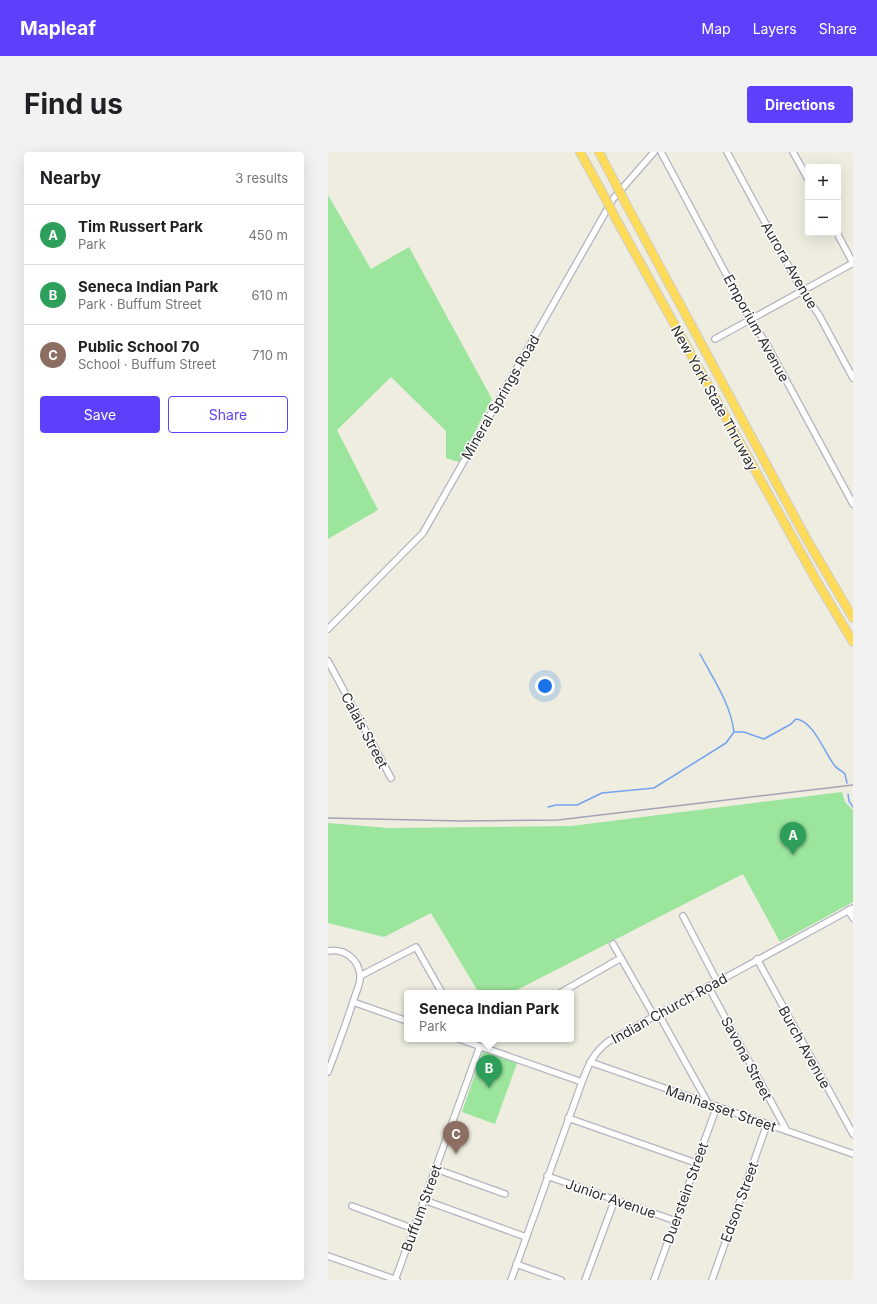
<!DOCTYPE html>
<html lang="en">
<head>
<meta charset="utf-8">
<style>
	body { margin:0; font-family:Inter,sans-serif; background:#f2f2f2; color:#202124 }
	.controls { position:absolute; right:12px; top:12px; display:grid; overflow:hidden; border-radius:4px; box-shadow:0 4px 16px #0002 }
	.controls button { width:36px; height:36px; display:grid; place-items:center; padding:0; border:0; border-bottom:1px solid #e0e0e0; background:#fff; color:#202124; font:20px sans-serif }
	.you { position:absolute; left:217px; top:534px; width:14px; height:14px; margin:-10px; border:3px solid #fff; border-radius:50%; background:#1a73e8; box-shadow:0 0 0 6px #1a73e833 }
	.badge { display:grid; place-items:center; width:26px; height:26px; border-radius:50%; background:#5e3ffc; color:#fff; font-size:13px; font-weight:700 }
	.pin { position:absolute; translate:-50% -33px; filter:drop-shadow(0 1px 2px #0008) }
	.pin::after { content:''; position:absolute; top:21px; width:14px; height:12px; background:inherit; clip-path:polygon(0 0,100% 0,50% 100%) }
	.popup { position:absolute; left:76px; top:838px; width:170px; height:52px; box-sizing:border-box; display:grid; place-content:center; border-radius:4px; background:#fff; filter:drop-shadow(0 1px 3px #0005); font-size:13px; white-space:nowrap; color:#757577 }
	.popup b { font-size:15px; color:#202124 }
	.popup::after { content:''; position:absolute; left:50%; top:100%; margin-left:-8px; border:8px solid transparent; border-top-color:#fff }
	.list { margin:0; padding:0; list-style:none }
	h2 { display:flex; justify-content:space-between; align-items:center; height:52px; margin:0; padding:0 16px; font-size:17px }
	h2 small { font-size:13px; font-weight:400; color:#757577 }
	.list li { display:grid; grid-template-columns:26px 1fr auto; gap:12px; align-items:center; box-sizing:border-box; height:60px; padding:0 16px; border-top:1px solid #e0e0e0 }
	.list b { display:block; font-size:15px; white-space:nowrap }
	.list p { margin:0; font-size:13px; white-space:nowrap; color:#757577 }
	.list em { font-size:13px; font-style:normal; color:#757577 }
	.actions { display:flex; gap:8px; padding:12px 16px }
	.actions a { flex:1; padding:9px 0; border:1px solid #5e3ffc; border-radius:4px; text-align:center; font-size:14px; color:#5e3ffc }
	.actions .main { background:#5e3ffc; color:#fff }
	.map { position:relative; flex:none; width:525px; height:1128px; overflow:hidden; border-radius:4px }
	header { display:flex; align-items:center; gap:24px; box-sizing:border-box; height:56px; padding:0 20px; background:#5e3ffc; color:#fff }
	header strong { font-size:19px }
	nav { display:flex; gap:22px; margin-inline-start:auto; font-size:14px }
	.intro { display:flex; align-items:center; justify-content:space-between; box-sizing:border-box; height:96px; padding:0 24px }
	h1 { margin:0; font-size:28px }
	.button { padding:10px 18px; border-radius:4px; background:#5e3ffc; color:#fff; font-size:14px; font-weight:700 }
	main { display:flex; gap:24px; padding:0 24px }
	aside { flex:1; background:#fff; border-radius:4px; box-shadow:0 4px 16px #0002 }
	.map>svg:first-child { display:block }
</style>
</head>
<body>
<header>
<strong>Mapleaf</strong>
<nav><a>Map</a><a>Layers</a><a>Share</a></nav>
</header>
<div class="intro"><h1>Find us</h1><a class="button">Directions</a></div>
<main>
<aside>
<h2>Nearby<small>3 results</small></h2>
<ul class="list">
<li><span class="badge" style="background:#2e9e5b">A</span><div><b>Tim Russert Park</b><p>Park</p></div><em>450 m</em></li>
<li><span class="badge" style="background:#2e9e5b">B</span><div><b>Seneca Indian Park</b><p>Park · Buffum Street</p></div><em>610 m</em></li>
<li><span class="badge" style="background:#8d6e63">C</span><div><b>Public School 70</b><p>School · Buffum Street</p></div><em>710 m</em></li>
</ul>
<div class="actions"><a class="main">Save</a><a>Share</a></div>
</aside>
<div class="map">
<svg width="525" height="1128" viewBox="0 0 525 1128">
	<rect width="100%" height="100%" fill="#eeede0"/>
	<path fill="#9ce59d" d="M0 43 43 117 81 95 164 247 131 310 118 306V279L63 225 9 278 50 358 0 387Z
		M514 640 517 650 525 658V750L452 790 415 722 183 841H151L103 761 56 785 0 771V671L61 676 243 674Z
		M155 899 189 911 167 972 134 960Z"/>
	<g fill="none" stroke-linecap="round" stroke-linejoin="round">
		<path stroke="#73a3f0" stroke-width="1.5" d="M406 580H416L436 587 463 572 468 567C486 569 497 602 507 614 509 617 514 619 517 622L519 631
			M520 642 521 649 525 655
			M220 655 228 653H249L274 641 326 636 398 591 406 580C403 553 385 526 372 502"/>
		<g stroke="#b5b3c0" stroke-width="8">
			<path id="minor" d="M333 0 422 167 438 191 525 352
				M399 0 474 139 491 163 525 226
				M465 0 480 27
				M509 81 525 111
				M387 187 525 111
				M0 477 95 381 285 47 326 0
				M0 509 63 626
				M520 758 525 766
				M355 764 389 829
				M285 792 326 864
				M0 799C16 796 31 807 32 824 33 831 28 840 26 847 18 872 9 896 0 920
				M429 807 525 982
				M32 824 88 795 114 841
				M380 834 459 979
				M232 841 293 806
				M25 850 79 869
				M330 861 380 951
				M131 887 254 930
				M262 910 525 1002
				M240 966 368 1011
				M108 1017 177 1042
				M219 1024 348 1069
				M96 1048 198 1085
				M24 1054 86 1077
				M0 1104 69 1128
				M188 1112 233 1128
				M67 1128 152 894
				M183 1128 254 930C260 913 266 900 281 889L525 756
				M257 1128 287 1047
				M326 1128 389 954
				M384 1128 439 972"/>
		</g>
		<g stroke="#cdcdcd" stroke-width="10">
			<path id="highway" d="M252 0 274 40
				M271 0 284 25
				M298 52 478 386 525 466
				M288 67 488 428 525 490"/>
		</g>
		<use href="#minor" stroke="#fff" stroke-width="5.5"/>
		<use href="#highway" stroke="#ffdb5a" stroke-width="8"/>
		<path stroke="#a6a2b7" stroke-width="1.5" d="M0 666 133 669 230 668 525 633"/>
		<g stroke="#cdcdcd" stroke-width="10" stroke-linecap="butt">
			<path id="highway-bridge" d="M284 25 298 52
				M274 40 288 67"/>
		</g>
		<use href="#highway-bridge" stroke="#ffdb5a" stroke-width="8"/>
	</g>
	<g text-anchor="middle" dominant-baseline="central" stroke-width="3" stroke-linejoin="round" paint-order="stroke">
		<g font-size="14" fill="#2d2d2d" stroke="#fff">
			<text transform="translate(462 113) rotate(60)">Aurora Avenue</text>
			<text transform="translate(429 176) rotate(61)">Emporium Avenue</text>
			<text transform="translate(172 245) rotate(-60)">Mineral Springs Road</text>
			<text transform="translate(387 246) rotate(61)">New York State Thruway</text>
			<text transform="translate(37 578) rotate(62)">Calais Street</text>
			<text transform="translate(341 856) rotate(-29)">Indian Church Road</text>
			<text transform="translate(477 895) rotate(61)">Burch Avenue</text>
			<text transform="translate(419 906) rotate(62)">Savona Street</text>
			<text transform="translate(393 956) rotate(19)">Manhasset Street</text>
			<text transform="translate(357 1041) rotate(-70)">Duerstein Street</text>
			<text transform="translate(283 1046) rotate(19)">Junior Avenue</text>
			<text transform="translate(411 1050) rotate(-70)">Edson Street</text>
			<text transform="translate(93 1056) rotate(-70)">Buffum Street</text>
		</g>
	</g>
</svg>
<div class="controls">
<button>+</button>
<button>−</button>
</div>
<div class="you"></div>
<div class="pin badge" style="left:465px;top:703px;background:#2e9e5b">A</div>
<div class="pin badge" style="left:161px;top:936px;background:#2e9e5b">B</div>
<div class="popup"><b>Seneca Indian Park</b>Park</div>
<div class="pin badge" style="left:128px;top:1002px;background:#8d6e63">C</div>
</div>
</main>
</body>
</html>
